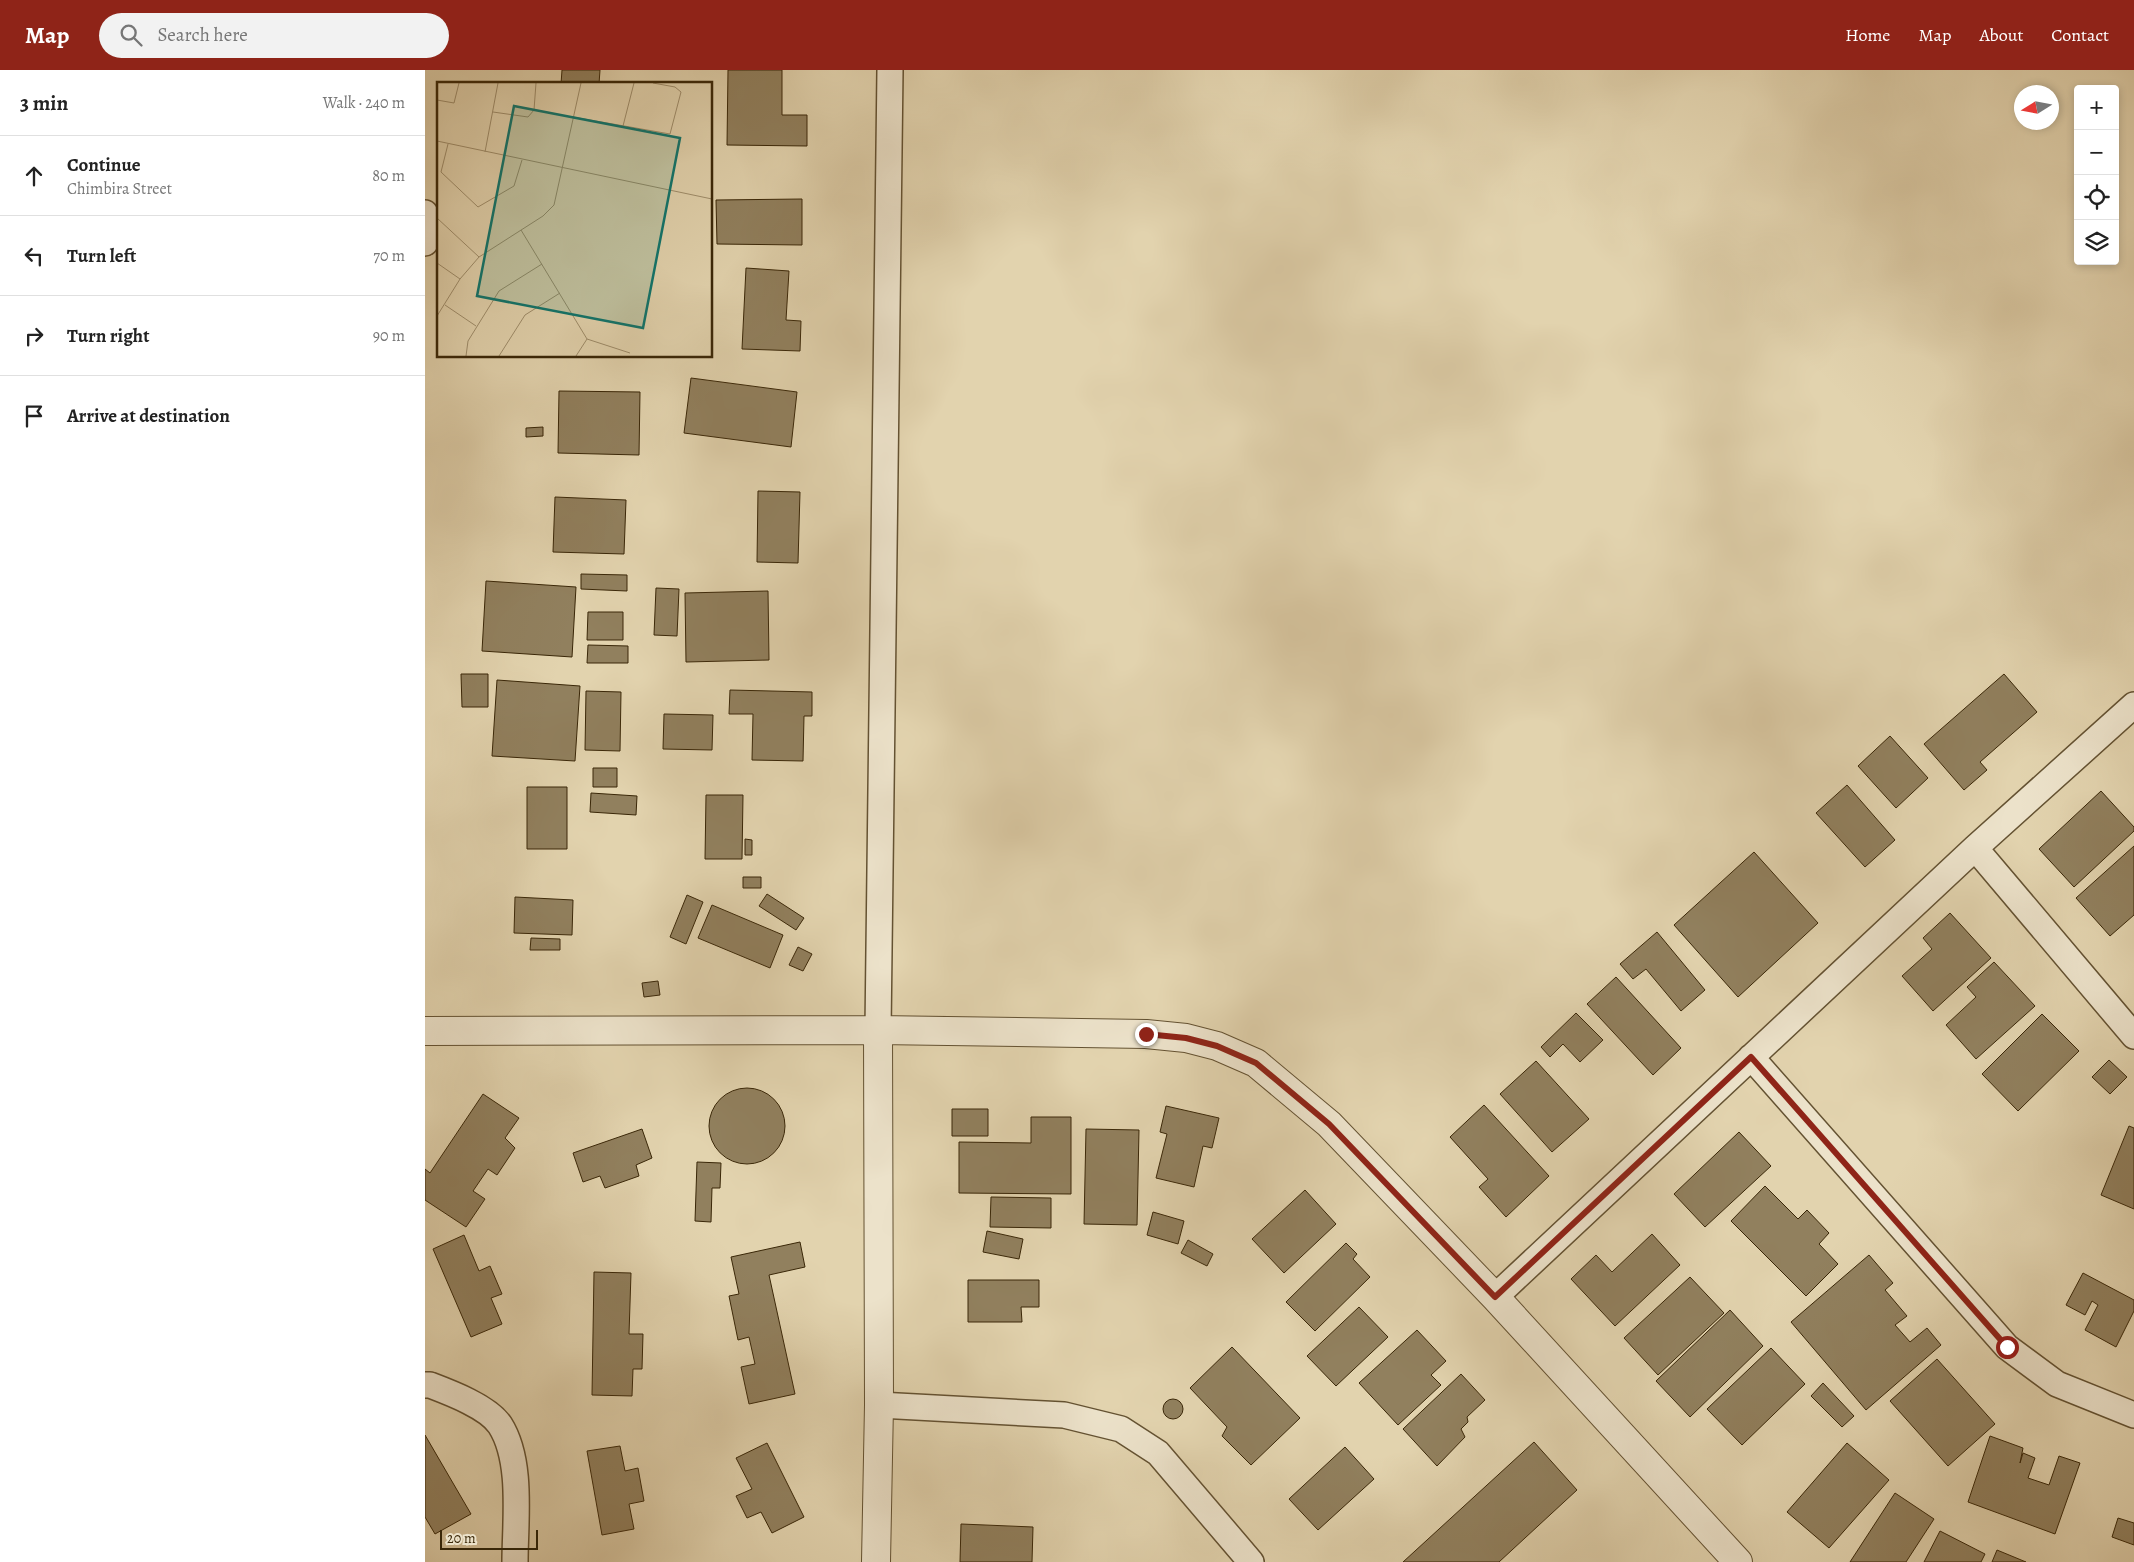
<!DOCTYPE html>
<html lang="en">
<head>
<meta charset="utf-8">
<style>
	body { margin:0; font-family:Alegreya,serif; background:#f2f2f2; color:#222 }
	.controls { position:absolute; right:15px; top:15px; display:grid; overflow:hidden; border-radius:5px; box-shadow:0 2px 8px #0003 }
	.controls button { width:45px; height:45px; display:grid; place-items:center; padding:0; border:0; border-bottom:1px solid #e0e0e0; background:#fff; color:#222; font:25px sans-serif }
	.compass { position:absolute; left:1589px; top:15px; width:45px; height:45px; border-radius:50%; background:#fff; box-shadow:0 2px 8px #0003; rotate:259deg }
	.scale { position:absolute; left:15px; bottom:12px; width:98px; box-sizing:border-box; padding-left:5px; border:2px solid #3a2708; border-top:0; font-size:14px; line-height:18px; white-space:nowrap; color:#3a2708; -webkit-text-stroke:4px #ece2ca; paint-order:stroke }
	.stop { position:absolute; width:15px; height:15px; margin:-11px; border:4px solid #8f2418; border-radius:50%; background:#fff }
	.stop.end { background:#8f2418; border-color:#fff; box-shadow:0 1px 5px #0008 }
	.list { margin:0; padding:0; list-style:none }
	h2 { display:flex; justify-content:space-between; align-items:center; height:65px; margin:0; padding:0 20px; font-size:21px }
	h2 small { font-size:16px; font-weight:400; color:#767676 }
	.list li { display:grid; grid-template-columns:32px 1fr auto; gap:15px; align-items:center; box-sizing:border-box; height:80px; padding:0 20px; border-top:1px solid #e0e0e0 }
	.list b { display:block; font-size:19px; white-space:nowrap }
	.list p { margin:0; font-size:16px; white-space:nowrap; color:#767676 }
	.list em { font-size:16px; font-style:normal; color:#767676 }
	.icon { flex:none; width:28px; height:28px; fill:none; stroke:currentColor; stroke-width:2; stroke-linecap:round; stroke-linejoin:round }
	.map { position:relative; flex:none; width:1709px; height:1492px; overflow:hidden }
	header { display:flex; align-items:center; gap:30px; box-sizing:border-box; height:70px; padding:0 25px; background:#8f2418; color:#fff }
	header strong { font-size:24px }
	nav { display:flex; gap:28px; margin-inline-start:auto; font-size:18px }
	.search { width:350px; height:45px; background:#f2f2f2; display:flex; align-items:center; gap:12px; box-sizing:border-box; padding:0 18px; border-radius:28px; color:#767676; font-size:19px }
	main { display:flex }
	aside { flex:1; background:#fff }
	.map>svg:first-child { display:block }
</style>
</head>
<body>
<header>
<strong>Map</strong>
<div class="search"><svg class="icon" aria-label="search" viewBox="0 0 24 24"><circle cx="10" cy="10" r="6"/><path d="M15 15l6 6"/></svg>Search here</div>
<nav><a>Home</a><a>Map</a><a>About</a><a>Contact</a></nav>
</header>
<main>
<aside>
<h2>3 min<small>Walk · 240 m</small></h2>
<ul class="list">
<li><svg class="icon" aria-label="ahead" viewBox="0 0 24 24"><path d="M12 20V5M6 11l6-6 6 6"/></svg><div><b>Continue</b><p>Chimbira Street</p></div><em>80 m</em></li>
<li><svg class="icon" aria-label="left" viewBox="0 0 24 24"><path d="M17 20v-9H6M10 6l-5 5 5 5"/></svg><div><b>Turn left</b></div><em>70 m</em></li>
<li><svg class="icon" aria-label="right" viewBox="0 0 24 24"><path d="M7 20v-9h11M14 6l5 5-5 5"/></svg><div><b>Turn right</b></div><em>90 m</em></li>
<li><svg class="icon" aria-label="arrive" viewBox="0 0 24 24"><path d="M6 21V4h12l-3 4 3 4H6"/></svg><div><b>Arrive at destination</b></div></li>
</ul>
</aside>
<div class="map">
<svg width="1709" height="1492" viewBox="0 0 1709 1492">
	<rect width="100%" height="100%" fill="#e2d3ae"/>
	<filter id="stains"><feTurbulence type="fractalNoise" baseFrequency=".004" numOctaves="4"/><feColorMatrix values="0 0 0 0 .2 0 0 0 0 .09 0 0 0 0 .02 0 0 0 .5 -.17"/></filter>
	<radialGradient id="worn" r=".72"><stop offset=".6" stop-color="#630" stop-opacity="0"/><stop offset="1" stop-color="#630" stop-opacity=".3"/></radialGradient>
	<path fill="#91805e" stroke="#3a2708" d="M137 0H175L174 14H136Z
		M303 0H357V45H382V76L302 75Z
		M377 129V175L292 174 291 130Z
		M321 198 364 201 361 250 376 251 375 281 317 279Z
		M266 308 372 322 366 377 259 363Z
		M134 321 215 322 214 385 133 383Z
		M118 357V366L101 367V358Z
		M333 421 375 422 373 493 332 492Z
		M130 427 201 430 199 484 128 482Z
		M156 504 202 505V521L156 519Z
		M61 511 151 517 147 587 57 581Z
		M231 518 254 519 252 566 229 565Z
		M343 521 344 590 261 592 260 523Z
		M163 542H198V570H162Z
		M163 575 203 576V593H162Z
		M36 604H63V637H37Z
		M1579 604 1612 642 1555 692 1562 700 1539 720 1499 674Z
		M72 610 155 616 150 691 67 686Z
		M305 620 387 622V646H379L378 691 327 690 328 644H304Z
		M161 621 196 622 195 681 160 680Z
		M239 644 288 645 287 680 238 679Z
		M1465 666 1503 708 1471 738 1433 696Z
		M168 698H192V717H168Z
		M1422 715 1470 770 1440 797 1391 743Z
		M102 717H142V779H102Z
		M1676 721 1709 757V761L1649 817 1614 779Z
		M166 723 212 726 211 745 165 742Z
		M281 725H318L317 789H280Z
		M320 769 327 770V785H320Z
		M1709 776V845L1685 866 1651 828Z
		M1329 782 1393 853 1313 927 1249 855Z
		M318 807H336V818H318Z
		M342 824 379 848 371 860 334 836Z
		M262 825 278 832 261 874 245 867Z
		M90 827 148 830 147 865 89 863Z
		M287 835 358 865 345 898 273 868Z
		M1525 843 1566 888 1508 941 1477 906 1507 879 1498 868Z
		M1232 862 1280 920 1256 941 1221 899 1208 909 1195 894Z
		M106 868 135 869V880H105Z
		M373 877 387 884 378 901 364 895Z
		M1569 892 1610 936 1551 989 1521 955 1551 927 1542 917Z
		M1191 907 1256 978 1228 1005 1162 934Z
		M233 911 235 925 219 927 217 913Z
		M1151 943 1178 970 1155 992 1138 974 1125 987 1116 977Z
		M1617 944 1654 981 1593 1041 1557 1004Z
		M1684 990 1702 1007 1685 1024 1667 1007Z
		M1111 991 1164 1049 1127 1082 1075 1024Z
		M284 1056a38 38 0 1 1 76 0a38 38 0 1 1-76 0Z
		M58 1024 94 1048 80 1068 90 1078 72 1105 63 1099 48 1121 60 1129 41 1157 0 1130V1099L5 1103Z
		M1059 1035 1124 1106 1081 1147 1054 1117 1063 1109 1025 1067Z
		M741 1036 794 1048 787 1078 778 1076 769 1117 731 1108 742 1064 735 1062Z
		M527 1039H563V1066H527Z
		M606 1047H646V1124L534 1123V1072L606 1073Z
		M1704 1056 1709 1058V1139L1676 1125Z
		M217 1059 227 1088 211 1095 214 1106 180 1118 175 1106 158 1112 148 1083Z
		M661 1059 714 1060 712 1155 659 1154Z
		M1314 1062 1346 1096 1280 1157 1249 1124Z
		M272 1092 296 1093 295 1118H287L286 1152 270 1151Z
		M1340 1116 1373 1149 1382 1140 1404 1163 1394 1174 1413 1194 1381 1226 1306 1151Z
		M880 1120 911 1154 859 1203 827 1169Z
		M566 1127 626 1128V1158L565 1157Z
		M728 1142 759 1151 753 1174 722 1165Z
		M562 1161 598 1169 594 1189 558 1182Z
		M1227 1164 1255 1195 1190 1256 1146 1209 1171 1185 1187 1202Z
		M39 1165 54 1201 65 1196 77 1224 66 1228 77 1254 46 1267 8 1179Z
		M763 1170 788 1184 782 1196 756 1183Z
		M375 1172 380 1197 344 1205 370 1324 324 1334 316 1297 330 1294 324 1267 313 1270 304 1226 314 1224 306 1187Z
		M921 1173 932 1184 928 1189 945 1207 890 1261 861 1232Z
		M1444 1185 1468 1213 1460 1220 1482 1246 1470 1255 1485 1272 1502 1258 1516 1275 1441 1340 1366 1252Z
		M169 1202 206 1203 204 1264H218L217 1299H208L207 1326 167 1325Z
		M1658 1203 1709 1230V1241L1691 1277 1660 1260 1673 1235 1667 1231 1660 1245 1641 1235Z
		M1265 1207 1299 1243 1233 1305 1199 1268Z
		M543 1210H614V1237H596L597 1252H543Z
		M934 1237 963 1267 911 1316 882 1286Z
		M1305 1240 1338 1276 1265 1347 1231 1311Z
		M992 1260 1021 1291 1006 1305 1016 1315 973 1355 934 1313Z
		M807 1277 875 1348 826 1395 797 1366 802 1357 765 1318Z
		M1346 1278 1380 1314 1317 1375 1282 1339Z
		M1512 1289 1570 1354 1523 1396 1465 1331Z
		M1036 1304 1060 1330 1042 1347 1043 1352 1036 1359 1040 1367 1012 1396 978 1359Z
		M1398 1313 1429 1346 1417 1357 1386 1326Z
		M738 1339a10 10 0 1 1 20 0a10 10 0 1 1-20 0Z
		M0 1365 46 1444 10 1464 0 1447Z
		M1565 1366 1598 1378 1595 1393 1598 1383 1610 1388 1603 1408 1624 1415 1634 1386 1655 1393 1630 1464 1543 1432Z
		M1109 1372 1152 1420 1074 1492H978Z
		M342 1373 379 1447 347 1463 336 1442 322 1448 311 1426 327 1419 311 1388Z
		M1422 1373 1464 1410 1404 1478 1362 1442Z
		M195 1376 200 1401 213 1398 219 1431 204 1434 209 1459 177 1465 162 1381Z
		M920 1377 949 1409 893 1460 864 1429Z
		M1470 1423 1509 1449 1481 1492H1425Z
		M1693 1448 1709 1453V1475L1687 1467Z
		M536 1454 608 1457 607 1492H535Z
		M1515 1461 1560 1484 1556 1492H1499Z
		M1572 1480 1601 1492H1567Z"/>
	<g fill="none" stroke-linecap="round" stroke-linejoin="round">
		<g stroke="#645232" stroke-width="28">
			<path id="minor" d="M0 143V173
				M1550 778 1709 966
				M453 960 465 0
				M1326 987 1582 1277 1632 1314 1709 1345
				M1070 1227 1550 778 1709 635
				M0 1315H5C26 1323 63 1337 75 1355 98 1391 90 1451 90 1492
				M454 1335 639 1345 696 1359 733 1383 826 1492"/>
		</g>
		<g stroke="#645232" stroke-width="30">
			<path id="tertiary" d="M0 961 453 960 721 964 761 968 792 976 831 993 904 1054 1070 1227 1313 1492
				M451 1492 454 1335 453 960"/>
		</g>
		<use href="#minor" stroke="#ece2ca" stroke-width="25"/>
		<use href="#tertiary" stroke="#ece2ca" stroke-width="28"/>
	</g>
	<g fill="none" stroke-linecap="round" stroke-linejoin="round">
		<path stroke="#8f2418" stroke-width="6" d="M721 964 761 968 792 976 831 993 904 1054 1070 1227 1326 987 1582 1277"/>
	</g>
	<g transform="translate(12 12)">
		<rect width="275" height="275" fill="#e2d3ae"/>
		<path fill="none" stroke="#9f8e6c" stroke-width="1" d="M0 18 17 21 22 1M56 30 91 35 97 28 99 1M136 35 233 52 244 10 238 5 216 1M186 44 197 1M0 59 275 117M11 62 4 90 41 125 77 104 85 78M48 70 61 1M0 136 42 175M84 148 150 257 139 274M0 181 23 197M8 223 39 244M0 234 23 197 42 175 106 134 117 123 144 1M150 257 193 271M29 274 31 259 62 209 105 182M62 274 88 233 123 211"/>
		<path fill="#0f766e" fill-opacity="0.15" stroke="#0f766e" stroke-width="2.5" d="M77 24 243 56 206 246 40 214Z"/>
		<rect width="275" height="275" fill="none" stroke="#3a2708" stroke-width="2.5"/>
	</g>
	<rect width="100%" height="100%" filter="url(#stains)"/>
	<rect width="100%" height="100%" fill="url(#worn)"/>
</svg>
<div class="controls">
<button>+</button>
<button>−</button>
<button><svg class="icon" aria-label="locate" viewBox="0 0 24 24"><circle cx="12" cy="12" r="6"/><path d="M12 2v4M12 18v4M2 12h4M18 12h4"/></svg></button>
<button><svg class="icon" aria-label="layers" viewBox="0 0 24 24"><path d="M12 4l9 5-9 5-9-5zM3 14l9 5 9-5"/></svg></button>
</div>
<svg class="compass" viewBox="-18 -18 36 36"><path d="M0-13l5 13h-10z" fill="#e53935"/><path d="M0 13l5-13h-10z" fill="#767676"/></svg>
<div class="scale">20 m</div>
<div class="stop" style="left:1582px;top:1277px"></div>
<div class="stop end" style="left:721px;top:964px"></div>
</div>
</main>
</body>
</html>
